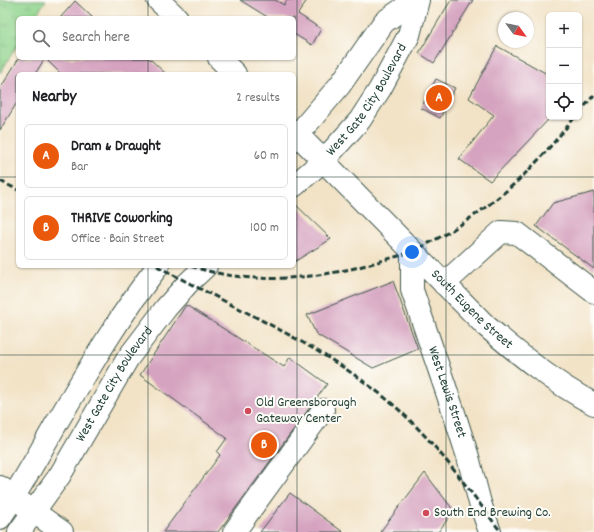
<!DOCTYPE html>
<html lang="en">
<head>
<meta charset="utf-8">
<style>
	body { margin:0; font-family:Dekko,sans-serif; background:#f6f6f6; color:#202124 }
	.controls { position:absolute; right:12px; top:12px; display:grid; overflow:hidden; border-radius:6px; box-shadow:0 1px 3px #0004 }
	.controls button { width:36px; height:36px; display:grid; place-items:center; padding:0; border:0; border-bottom:1px solid #e0e0e0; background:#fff; color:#202124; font:20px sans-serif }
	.compass { position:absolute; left:498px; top:12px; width:36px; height:36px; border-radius:50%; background:#fff; box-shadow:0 1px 3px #0004; rotate:123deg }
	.you { position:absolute; left:412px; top:252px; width:14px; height:14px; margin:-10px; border:3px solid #fff; border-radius:50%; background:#1a73e8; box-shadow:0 0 0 6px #1a73e833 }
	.badge { display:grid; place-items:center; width:26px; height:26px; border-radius:50%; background:#ea580c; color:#fff; font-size:13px; font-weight:700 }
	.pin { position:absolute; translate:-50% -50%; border:2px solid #fff; box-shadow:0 1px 4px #0006 }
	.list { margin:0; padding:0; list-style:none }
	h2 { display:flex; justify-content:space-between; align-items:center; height:52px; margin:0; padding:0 16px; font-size:17px }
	h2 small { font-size:13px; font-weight:400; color:#757577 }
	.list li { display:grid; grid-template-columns:26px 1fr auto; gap:12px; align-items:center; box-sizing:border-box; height:64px; margin:0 8px 8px; padding:0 8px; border:1px solid #e0e0e0; border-radius:6px }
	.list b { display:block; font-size:15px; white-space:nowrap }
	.list p { margin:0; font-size:13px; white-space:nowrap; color:#757577 }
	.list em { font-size:13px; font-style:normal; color:#757577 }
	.icon { flex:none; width:22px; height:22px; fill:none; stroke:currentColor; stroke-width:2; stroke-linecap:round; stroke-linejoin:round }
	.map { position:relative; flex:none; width:594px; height:532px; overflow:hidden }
	.search { position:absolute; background:#fff; box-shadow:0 1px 3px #0004; left:16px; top:16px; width:280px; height:44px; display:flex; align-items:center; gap:10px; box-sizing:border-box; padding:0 14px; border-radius:6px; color:#757577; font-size:15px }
	.panel { position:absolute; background:#fff; box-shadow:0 1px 3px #0004; left:16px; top:72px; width:280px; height:196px; border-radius:6px }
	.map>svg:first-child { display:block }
</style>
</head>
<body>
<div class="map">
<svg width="594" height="532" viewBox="0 0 594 532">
	<defs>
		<pattern id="grass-tufts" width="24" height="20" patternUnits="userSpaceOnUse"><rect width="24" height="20" fill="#90d48d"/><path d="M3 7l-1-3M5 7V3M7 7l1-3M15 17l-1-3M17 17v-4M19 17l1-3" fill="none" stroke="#75ad74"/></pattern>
	</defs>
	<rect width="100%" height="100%" fill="#fdfcf7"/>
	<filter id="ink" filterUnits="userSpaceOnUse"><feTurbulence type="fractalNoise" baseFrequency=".025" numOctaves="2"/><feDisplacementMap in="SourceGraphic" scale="8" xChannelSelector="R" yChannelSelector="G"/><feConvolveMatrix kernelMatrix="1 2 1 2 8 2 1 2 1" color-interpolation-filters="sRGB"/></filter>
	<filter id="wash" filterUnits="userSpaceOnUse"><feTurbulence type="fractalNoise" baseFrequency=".012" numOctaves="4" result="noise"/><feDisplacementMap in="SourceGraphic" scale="16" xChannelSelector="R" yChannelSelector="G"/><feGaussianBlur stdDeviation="0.9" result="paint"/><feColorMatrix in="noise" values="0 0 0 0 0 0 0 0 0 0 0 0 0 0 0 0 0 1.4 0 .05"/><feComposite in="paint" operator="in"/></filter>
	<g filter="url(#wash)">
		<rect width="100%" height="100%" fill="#f2e3c7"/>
		<path fill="url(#grass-tufts)" stroke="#588860" d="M0 0H46L34 18H18V44L0 73Z"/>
		<g id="blocks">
			<path fill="#d5a3c0" d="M240 0H275L284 5 287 0H307L298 14 321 29 312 45 294 34V18H269Z
				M451 0H473L434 63 419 53Z
				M75 1 93 18H60Z
				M497 46 549 75V119L490 181 459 159 494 115 469 98Z
				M19 58H149L166 74H61L45 58 35 74H18V101L0 130V89Z
				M436 79 455 88 440 118 421 108Z
				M594 192V269L536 226 553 203Z
				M294 203 331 239 294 262Z
				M393 281 418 349 373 368 316 334 307 315Z
				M186 305 284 367 290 357 327 384 218 532H163L220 455 217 452 227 438 140 375Z
				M425 473 454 511 438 532H380Z
				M290 493 343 532H260Z"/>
		</g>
	</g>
	<g filter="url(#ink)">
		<use href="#blocks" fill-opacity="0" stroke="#3f564a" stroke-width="1"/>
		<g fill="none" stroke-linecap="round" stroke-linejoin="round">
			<g stroke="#3f564a" stroke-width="24">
				<g id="minor">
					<path id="s1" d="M412 251V290L454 413 468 457 480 503 490 532"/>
					<path d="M444 284 501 232 517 233 594 292"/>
					<path d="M0 487 14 497"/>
					<path d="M234 532 323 410"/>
				</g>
			</g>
			<g stroke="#3f564a" stroke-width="24">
				<g id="major">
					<path d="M158 0 177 18"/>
					<path d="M219 58 235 74"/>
					<path id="s2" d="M294 131 486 326C520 355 554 383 594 404"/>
					<path d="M294 139 340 85 384 22 415 0"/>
					<path id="s3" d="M294 186 324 160 360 120 380 89 409 35 418 0"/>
					<path d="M23 504 62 532"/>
					<path d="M0 518C20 488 38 456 56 424 88 370 119 316 158 266"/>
					<path id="s4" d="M19 532 60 475 128 358 166 308 188 283 206 266"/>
				</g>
			</g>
			<use href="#minor" stroke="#fff" stroke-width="22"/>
			<use href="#major" stroke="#fff" stroke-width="22"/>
			<path stroke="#1f3d34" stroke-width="3" stroke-dasharray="6 3" stroke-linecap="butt" d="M579 113 594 95
				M0 181 18 190
				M157 266C230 306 309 339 375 390 426 428 463 482 501 532
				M191 266C253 287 323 279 384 260 394 257 404 255 413 251 445 236 474 217 500 196 529 173 552 145 575 117"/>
		</g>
	</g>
	<path fill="none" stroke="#1f3d34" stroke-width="1" stroke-opacity="0.55" d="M148 0V18M297 0V532M446 0V532M148 58V74M0 177H18M294 177H594M148 266V532M0 355H594"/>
	<g fill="#d1495b" stroke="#fdfcf7" stroke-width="1.5">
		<circle cx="248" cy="411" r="4"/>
		<circle cx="426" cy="513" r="4"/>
	</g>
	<g text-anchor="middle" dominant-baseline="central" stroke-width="4" stroke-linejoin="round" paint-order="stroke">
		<g font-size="14" fill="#1f3d34" stroke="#fdfcf7">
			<text stroke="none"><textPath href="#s3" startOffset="114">West Gate City Boulevard</textPath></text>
			<text stroke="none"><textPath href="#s2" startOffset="252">South Eugene Street</textPath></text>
			<text stroke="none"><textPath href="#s4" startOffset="176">West Gate City Boulevard</textPath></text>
			<text stroke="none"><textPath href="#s1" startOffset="147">West Lewis Street</textPath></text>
		</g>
		<g font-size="14" fill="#1f3d34" stroke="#fdfcf7" text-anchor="start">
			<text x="256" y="403">Old Greensborough<tspan x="256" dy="16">Gateway Center</tspan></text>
			<text x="434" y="513">South End Brewing Co.</text>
		</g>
	</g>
</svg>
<div class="controls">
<button>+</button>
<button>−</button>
<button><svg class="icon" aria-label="locate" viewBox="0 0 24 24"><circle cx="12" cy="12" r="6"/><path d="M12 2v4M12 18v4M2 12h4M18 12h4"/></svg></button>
</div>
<svg class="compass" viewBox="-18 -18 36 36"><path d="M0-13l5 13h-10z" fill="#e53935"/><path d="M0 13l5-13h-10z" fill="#757577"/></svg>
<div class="you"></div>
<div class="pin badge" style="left:439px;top:98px">A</div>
<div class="pin badge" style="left:264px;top:445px">B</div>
<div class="search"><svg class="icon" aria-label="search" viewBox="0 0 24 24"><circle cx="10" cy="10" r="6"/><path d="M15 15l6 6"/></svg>Search here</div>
<section class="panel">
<h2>Nearby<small>2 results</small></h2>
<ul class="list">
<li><span class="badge">A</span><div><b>Dram &amp; Draught</b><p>Bar</p></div><em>60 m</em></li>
<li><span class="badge">B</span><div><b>THRIVE Coworking</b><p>Office · Bain Street</p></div><em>100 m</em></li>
</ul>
</section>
</div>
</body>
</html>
